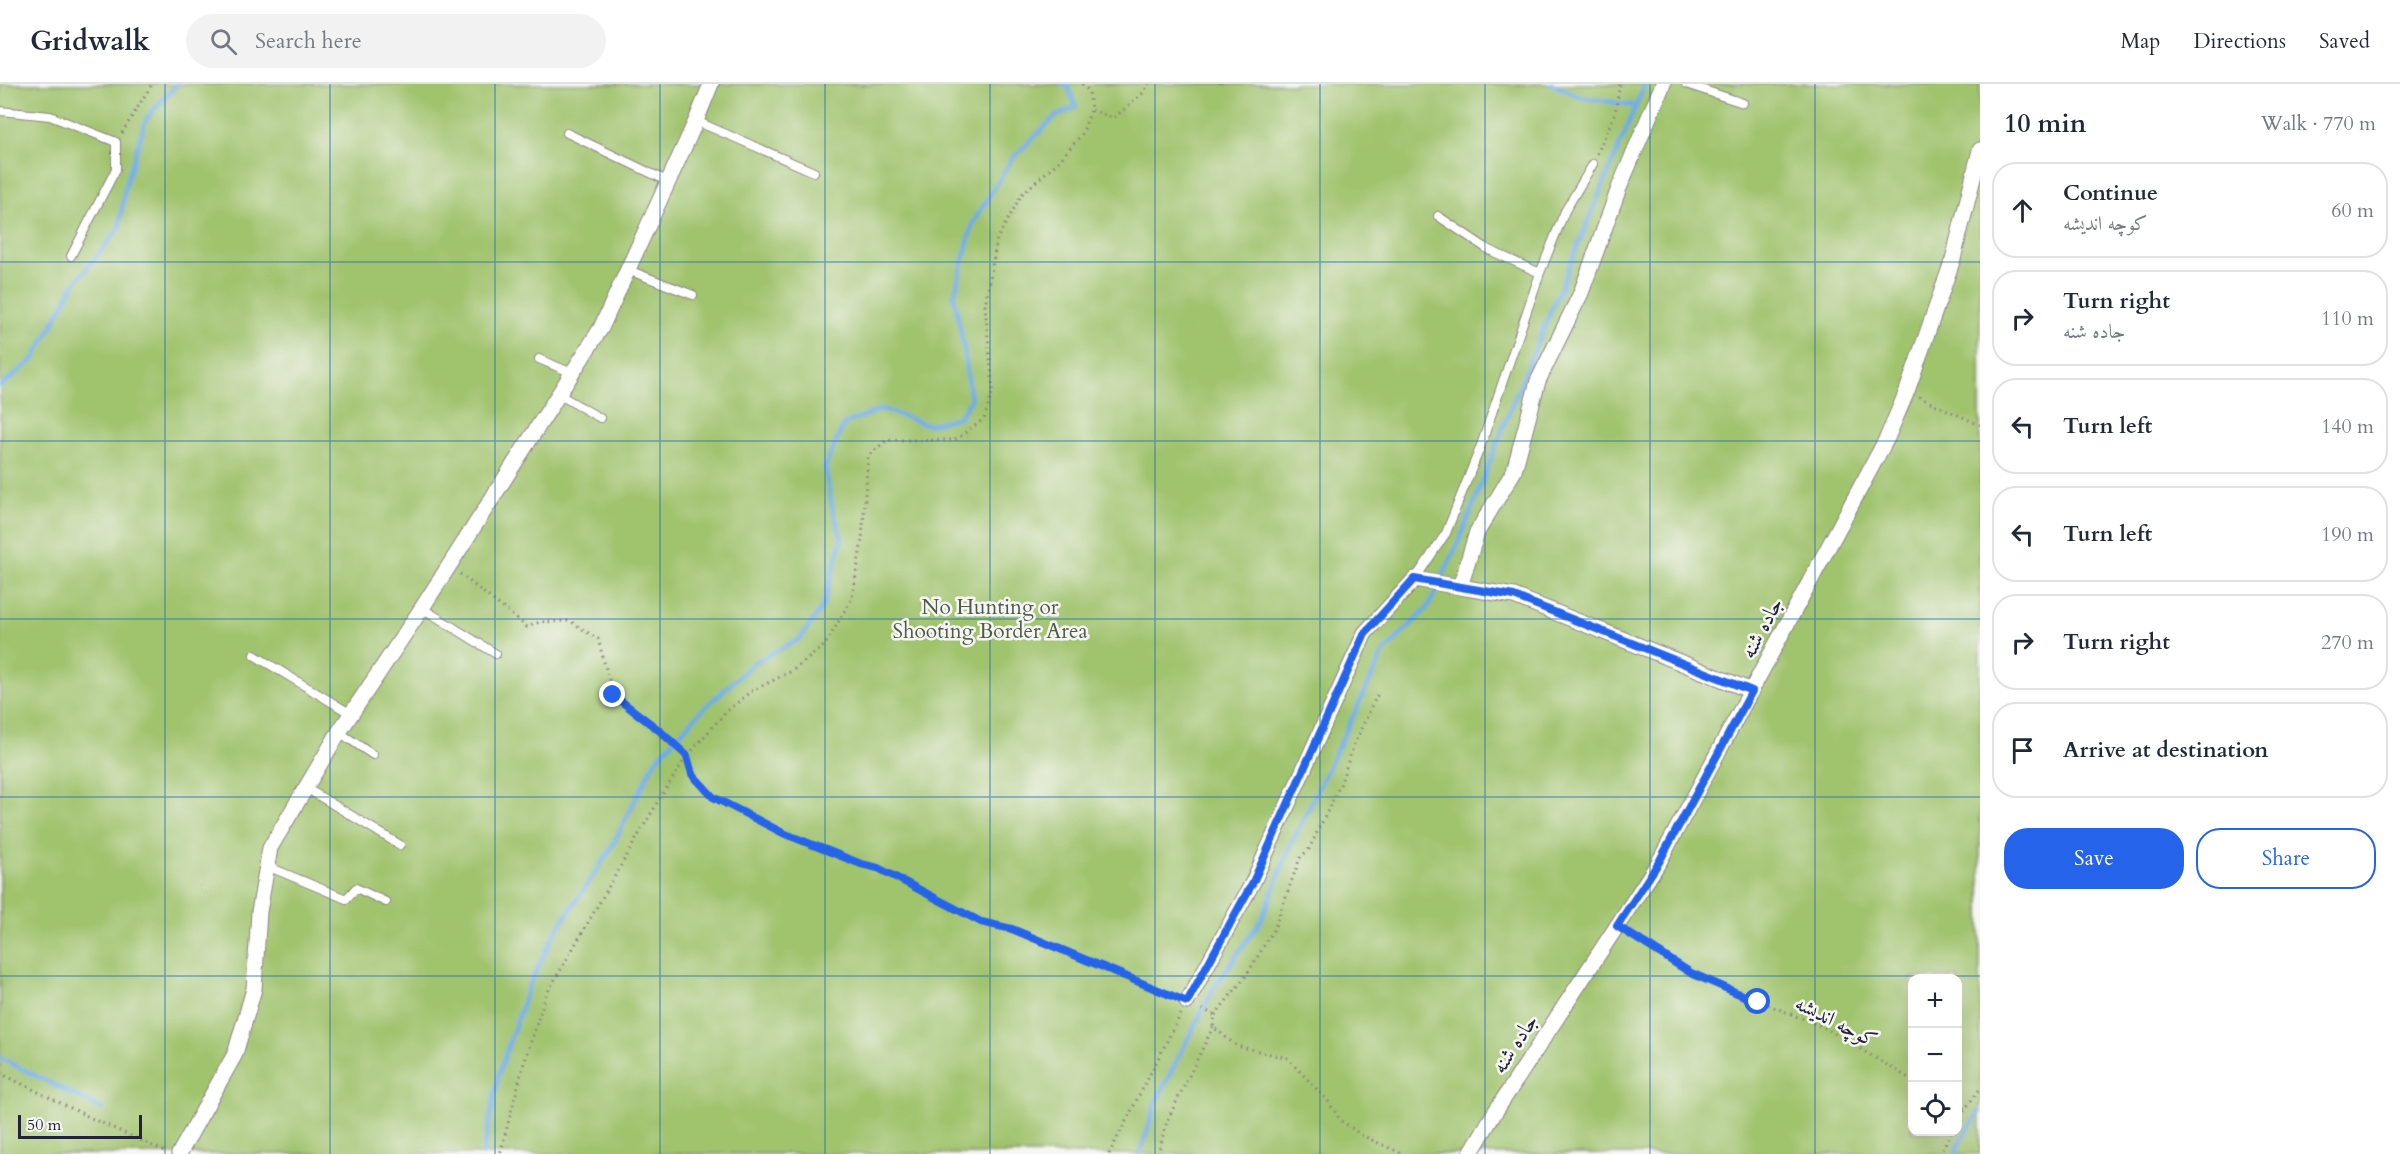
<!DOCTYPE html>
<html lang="en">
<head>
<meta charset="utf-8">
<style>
	body { margin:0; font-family:Cardo,Amiri,serif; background:#f2f2f3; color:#1f2937 }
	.controls { position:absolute; right:18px; bottom:18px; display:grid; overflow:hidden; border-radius:12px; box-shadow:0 6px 24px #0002 }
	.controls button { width:54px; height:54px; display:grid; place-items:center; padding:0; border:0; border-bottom:2px solid #e0e1e3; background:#fff; color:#1f2937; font:30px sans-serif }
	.scale { position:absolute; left:18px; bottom:15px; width:124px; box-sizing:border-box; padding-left:6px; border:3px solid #22223b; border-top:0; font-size:16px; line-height:21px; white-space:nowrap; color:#22223b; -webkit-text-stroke:4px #f6f6f2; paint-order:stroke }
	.stop { position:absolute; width:18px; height:18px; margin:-14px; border:4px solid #2563eb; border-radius:50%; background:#fff }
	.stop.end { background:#2563eb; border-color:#fff; box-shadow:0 2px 6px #0008 }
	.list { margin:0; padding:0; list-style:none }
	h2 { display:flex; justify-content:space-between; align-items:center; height:78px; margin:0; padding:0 24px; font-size:26px }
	h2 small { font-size:20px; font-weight:400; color:#747a83 }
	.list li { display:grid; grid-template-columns:39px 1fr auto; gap:18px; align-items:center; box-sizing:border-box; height:96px; margin:0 12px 12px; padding:0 12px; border:2px solid #e0e1e3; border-radius:24px }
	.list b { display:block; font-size:22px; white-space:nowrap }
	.list p { margin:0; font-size:20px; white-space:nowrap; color:#747a83 }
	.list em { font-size:20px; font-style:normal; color:#747a83 }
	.actions { display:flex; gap:12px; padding:18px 24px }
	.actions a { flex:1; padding:14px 0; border:2px solid #2563eb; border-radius:24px; text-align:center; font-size:21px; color:#2563eb }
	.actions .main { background:#2563eb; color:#fff }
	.icon { flex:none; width:33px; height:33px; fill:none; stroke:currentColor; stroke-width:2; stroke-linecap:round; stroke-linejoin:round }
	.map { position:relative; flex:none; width:1980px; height:1070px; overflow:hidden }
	header { display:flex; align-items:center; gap:36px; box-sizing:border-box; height:84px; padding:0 30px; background:#fff; border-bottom:2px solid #e0e1e3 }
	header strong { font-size:28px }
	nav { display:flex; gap:33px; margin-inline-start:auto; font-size:21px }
	.search { width:420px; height:54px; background:#f2f2f3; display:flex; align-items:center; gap:15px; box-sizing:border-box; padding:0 21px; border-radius:33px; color:#747a83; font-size:22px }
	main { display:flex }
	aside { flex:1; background:#fff }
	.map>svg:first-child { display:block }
</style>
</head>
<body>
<header>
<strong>Gridwalk</strong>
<div class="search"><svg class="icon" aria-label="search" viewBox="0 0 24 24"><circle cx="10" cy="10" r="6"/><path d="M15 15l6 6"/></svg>Search here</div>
<nav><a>Map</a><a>Directions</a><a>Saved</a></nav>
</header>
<main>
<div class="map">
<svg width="1980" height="1070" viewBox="0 0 1980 1070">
	<rect width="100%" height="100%" fill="#f6f6f2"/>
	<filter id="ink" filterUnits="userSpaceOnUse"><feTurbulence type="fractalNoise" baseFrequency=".0167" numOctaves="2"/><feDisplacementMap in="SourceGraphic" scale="12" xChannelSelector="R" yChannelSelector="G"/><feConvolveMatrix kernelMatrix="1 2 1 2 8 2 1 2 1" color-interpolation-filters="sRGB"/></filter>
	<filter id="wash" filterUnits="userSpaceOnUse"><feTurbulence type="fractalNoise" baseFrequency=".008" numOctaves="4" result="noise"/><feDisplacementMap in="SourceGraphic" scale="24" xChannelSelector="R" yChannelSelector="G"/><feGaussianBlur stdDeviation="1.35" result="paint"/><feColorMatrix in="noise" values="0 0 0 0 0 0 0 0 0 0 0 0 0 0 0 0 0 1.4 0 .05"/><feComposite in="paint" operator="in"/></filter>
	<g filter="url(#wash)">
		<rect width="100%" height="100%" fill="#f5e1ca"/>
		<path fill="#a0c36d" stroke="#617254" stroke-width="1.5" fill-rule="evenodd" d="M0 0H1980V1070H0ZM1912 894H1958V1048H1912Z"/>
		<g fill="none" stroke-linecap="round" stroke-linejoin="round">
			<path stroke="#70ace1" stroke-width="5" d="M1552 0 1580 13 1636 22
				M0 303 34 275 75 199 119 145 125 103 146 35 177 0
				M0 974 102 1025
				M483 1070 499 989 528 904 556 847 609 768 655 677 701 627 755 578 800 555 823 522 842 455 832 423 825 383 844 340 882 325 928 341 959 333 971 316 964 265 954 212 973 139 1012 75 1055 33 1076 23 1068 3 1063 0
				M1140 1070 1156 1018 1214 904 1262 835 1290 763 1384 568 1429 522 1461 453 1509 328 1645 0
				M1955 1070 1962 1054 1980 1028"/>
		</g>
	</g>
	<g filter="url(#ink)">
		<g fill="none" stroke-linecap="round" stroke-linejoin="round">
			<g stroke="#8c8282" stroke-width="10">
				<path id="service" d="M1686 0 1743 19
					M0 27 50 32 116 58V85L71 172
					M696 37 814 88
					M567 49 669 98
					M1438 132 1489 166 1540 189
					M628 186 693 211
					M539 275 572 289
					M558 310 600 334
					M1415 495 1446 449 1480 364 1540 189 1565 127 1593 80
					M422 524 496 570
					M254 571 351 630
					M339 648 373 671
					M306 704 400 761
					M267 782 346 815 356 804 386 818"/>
			</g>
			<g stroke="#8c8282" stroke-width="17">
				<path id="minor" d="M1460 503 1514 512 1752 607
					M1187 918 1253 798 1365 549 1415 495 1460 503 1477 448 1514 387 1538 297 1581 209 1619 104 1663 0
					M179 1070 235 970 254 905 259 828 270 764 339 648 422 524 601 244 696 37 711 0
					M1470 1070 1495 1028 1659 778 1887 354 1907 307 1953 175 1980 66"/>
			</g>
			<path stroke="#8c8282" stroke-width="3" stroke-dasharray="1.5 4.5" stroke-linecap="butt" d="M1082 0 1089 7 1091 26 1082 50 1059 77 1022 110 997 155 985 222 993 307 984 335 955 356H887L868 372 862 457 852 514 825 561 792 587 750 608 726 628 687 672C688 678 689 685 691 690 710 724 839 775 878 784L981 838 1012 845 1098 883 1123 890 1174 912
				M1092 26 1114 34 1144 8 1149 0
				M122 49 152 0
				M1597 70 1615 29 1620 0
				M1919 313 1980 341
				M460 490 527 543 540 538 570 537 598 555 613 611 660 647 687 672 660 714 546 911 524 979 500 1070
				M1630 850 1691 889 1825 944 1912 996
				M1202 925 1215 931 1213 943 1237 962 1287 974 1328 1017 1340 1036 1363 1052 1403 1070
				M1215 931 1246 892 1274 845 1300 774 1309 765 1340 701 1354 660 1378 609
				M0 989 95 1036 164 1067
				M1958 1021 1965 1025 1980 1005
				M1958 1038 1965 1025
				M1109 1070 1181 930
				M1158 1070 1167 1037 1213 943
				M1939 1070 1952 1048"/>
			<use href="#service" stroke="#fff" stroke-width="8"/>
			<use href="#minor" stroke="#fff" stroke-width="15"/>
		</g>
	</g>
	<g fill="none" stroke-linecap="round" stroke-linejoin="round" filter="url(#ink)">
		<path stroke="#2563eb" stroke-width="8" d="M613 611 660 647 687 672 692 690 713 713 783 749 861 780 878 784 981 838 1012 845 1187 918 1253 798 1365 549 1414 495 1514 512 1752 607 1659 778 1617 842 1691 889 1758 918"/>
	</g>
	<path fill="none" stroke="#1f6fb2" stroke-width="1.5" stroke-opacity="0.55" d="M165 0V1070M330 0V1070M495 0V1070M660 0V1070M825 0V1070M990 0V1070M1155 0V1070M1320 0V1070M1485 0V1070M1650 0V1070M1815 0V1070M0 178H1980M0 357H1980M0 535H1980M0 713H1980M0 892H1980"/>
	<g text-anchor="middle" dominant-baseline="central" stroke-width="5" stroke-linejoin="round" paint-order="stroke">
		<g font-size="21" fill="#4e5a4c" stroke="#f6f6f2">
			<text x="990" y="523">No Hunting or<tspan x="990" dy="24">Shooting Border Area</tspan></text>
		</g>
		<g font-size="21" fill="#22223b" stroke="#f6f6f2">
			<text transform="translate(1762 544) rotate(-62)">جاده شنه</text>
			<text transform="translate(1836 938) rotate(27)">کوچه اندیشه</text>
			<text transform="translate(1515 960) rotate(-57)">جاده شنه</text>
		</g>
	</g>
</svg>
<div class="controls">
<button>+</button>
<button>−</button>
<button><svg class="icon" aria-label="locate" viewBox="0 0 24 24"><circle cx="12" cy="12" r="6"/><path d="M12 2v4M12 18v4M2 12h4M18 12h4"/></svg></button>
</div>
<div class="scale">50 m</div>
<div class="stop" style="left:1758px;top:918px"></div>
<div class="stop end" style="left:613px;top:611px"></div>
</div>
<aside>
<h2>10 min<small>Walk · 770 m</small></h2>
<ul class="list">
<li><svg class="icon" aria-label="ahead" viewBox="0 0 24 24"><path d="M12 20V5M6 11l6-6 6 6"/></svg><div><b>Continue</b><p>کوچه اندیشه</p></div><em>60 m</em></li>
<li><svg class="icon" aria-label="right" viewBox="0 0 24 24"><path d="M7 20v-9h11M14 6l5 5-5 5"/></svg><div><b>Turn right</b><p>جاده شنه</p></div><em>110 m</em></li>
<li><svg class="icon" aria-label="left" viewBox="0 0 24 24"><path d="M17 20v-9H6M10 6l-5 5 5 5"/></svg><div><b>Turn left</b></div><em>140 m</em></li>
<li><svg class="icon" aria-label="left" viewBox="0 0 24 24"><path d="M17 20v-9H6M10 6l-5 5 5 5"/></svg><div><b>Turn left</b></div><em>190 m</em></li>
<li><svg class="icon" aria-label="right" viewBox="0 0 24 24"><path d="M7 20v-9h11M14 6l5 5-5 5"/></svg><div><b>Turn right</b></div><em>270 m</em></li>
<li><svg class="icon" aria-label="arrive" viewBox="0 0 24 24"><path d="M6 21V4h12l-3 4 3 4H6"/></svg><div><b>Arrive at destination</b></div></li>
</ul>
<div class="actions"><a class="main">Save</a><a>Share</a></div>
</aside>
</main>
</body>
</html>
